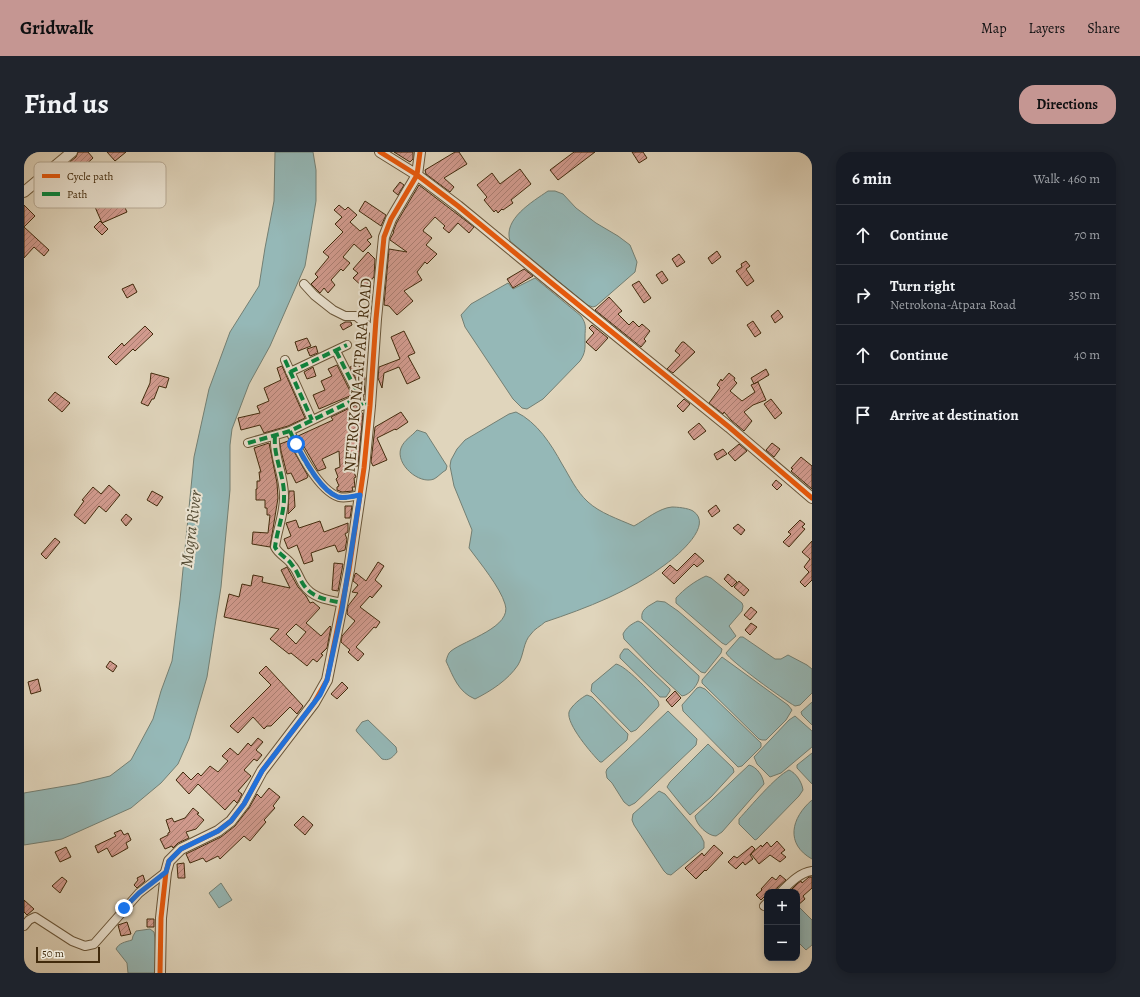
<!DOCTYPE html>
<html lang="en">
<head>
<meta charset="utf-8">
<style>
	body { margin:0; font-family:Alegreya,serif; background:#20242c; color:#f1f3f6 }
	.controls { position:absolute; right:12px; bottom:12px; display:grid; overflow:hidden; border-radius:8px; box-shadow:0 2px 10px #0003 }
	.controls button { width:36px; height:36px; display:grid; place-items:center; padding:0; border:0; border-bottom:1px solid #363941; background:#171b24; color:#f1f3f6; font:20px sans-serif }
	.scale { position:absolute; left:12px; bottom:10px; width:64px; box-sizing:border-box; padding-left:4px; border:2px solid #412a0c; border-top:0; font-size:11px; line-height:14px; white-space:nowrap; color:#412a0c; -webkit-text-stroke:3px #ebe4d3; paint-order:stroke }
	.stop { position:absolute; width:12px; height:12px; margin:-9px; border:3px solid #1a73e8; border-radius:50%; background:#fff }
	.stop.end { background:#1a73e8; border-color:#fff; box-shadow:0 1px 4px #0008 }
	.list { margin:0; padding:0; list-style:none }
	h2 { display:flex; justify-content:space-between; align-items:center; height:52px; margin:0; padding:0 16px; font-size:17px }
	h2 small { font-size:13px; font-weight:400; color:#9ea1a6 }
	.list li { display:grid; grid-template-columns:26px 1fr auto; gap:12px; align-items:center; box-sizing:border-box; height:60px; padding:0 16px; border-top:1px solid #363941 }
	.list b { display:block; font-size:15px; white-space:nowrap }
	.list p { margin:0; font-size:13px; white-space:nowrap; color:#9ea1a6 }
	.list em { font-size:13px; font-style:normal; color:#9ea1a6 }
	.icon { flex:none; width:22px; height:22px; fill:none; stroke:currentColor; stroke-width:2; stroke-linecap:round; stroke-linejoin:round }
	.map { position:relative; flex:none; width:788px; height:821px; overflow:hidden; border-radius:16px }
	header { display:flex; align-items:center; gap:24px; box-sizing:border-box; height:56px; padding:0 20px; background:#c59692; color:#111 }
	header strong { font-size:19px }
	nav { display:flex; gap:22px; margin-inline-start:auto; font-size:14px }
	.intro { display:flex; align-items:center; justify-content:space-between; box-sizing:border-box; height:96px; padding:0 24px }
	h1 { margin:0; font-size:28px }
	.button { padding:10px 18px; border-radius:16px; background:#c59692; color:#111; font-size:14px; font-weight:700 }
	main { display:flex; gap:24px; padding:0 24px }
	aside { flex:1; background:#171b24; border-radius:16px; box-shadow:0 2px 10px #0003 }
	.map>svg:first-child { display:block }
</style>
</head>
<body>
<header>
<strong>Gridwalk</strong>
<nav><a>Map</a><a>Layers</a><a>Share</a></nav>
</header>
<div class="intro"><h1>Find us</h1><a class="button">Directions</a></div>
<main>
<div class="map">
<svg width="788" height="821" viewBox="0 0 788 821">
	<defs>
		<pattern id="building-hatch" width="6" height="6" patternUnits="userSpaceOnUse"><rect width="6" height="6" fill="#d29b8f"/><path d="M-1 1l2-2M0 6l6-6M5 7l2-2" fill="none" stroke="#ac7f73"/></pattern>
	</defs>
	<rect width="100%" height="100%" fill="#e0d5bc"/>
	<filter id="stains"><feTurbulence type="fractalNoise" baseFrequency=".005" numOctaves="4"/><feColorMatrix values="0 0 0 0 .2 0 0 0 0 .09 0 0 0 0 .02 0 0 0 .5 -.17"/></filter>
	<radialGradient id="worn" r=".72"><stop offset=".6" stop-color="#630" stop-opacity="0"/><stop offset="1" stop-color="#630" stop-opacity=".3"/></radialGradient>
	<path fill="#95b8b7" stroke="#737f73" d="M251 0H289L292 18V49L281 114 246 194 225 232 208 277 206 293V338L197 435 183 525 165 587 154 612 137 631 107 656 38 687 0 693V641L53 632 86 624 107 608 129 567 137 539 148 509 156 448 170 305 185 237 206 180 235 134 241 96 250 49Z
		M524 39H531L539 42 552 56 572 71 594 84 606 93 613 110 611 120 572 154 569 155 563 153 486 89C479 67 508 50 524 39Z
		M511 126 557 164C563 173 561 175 561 185 561 196 562 200 556 209L519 247 503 257 498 256 489 247 441 175 437 163 447 152 484 131 489 137Z
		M492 260C513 270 527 292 538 312 546 325 552 339 564 350 576 361 594 367 610 374 621 368 635 356 648 355 653 355 664 356 669 359 690 373 654 403 642 412 607 439 563 456 521 470 517 474 510 477 507 482 499 490 500 503 494 513 484 528 467 539 451 547 434 540 429 524 422 509 423 506 424 501 427 499 441 488 489 475 481 452 476 435 456 411 445 396L448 378 430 334 426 314 427 308 433 297 441 288 485 262Z
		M393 278 402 281 423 314 422 318C418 320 414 325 410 327 395 333 371 312 377 296 380 288 388 284 393 278Z
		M682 424 687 426 718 451 719 454 718 459 705 474 712 484 702 493 698 491 652 451V446C660 437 671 429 682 424Z
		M633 449 641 450 654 459 698 497 697 501 681 521 677 520 618 467C616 457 625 454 633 449Z
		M614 469 618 471 675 524C676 531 666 543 658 544L657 543 630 518 600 487 599 482C602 476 607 472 614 469Z
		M716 485H719L751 507H757L764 503 783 513 788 517V541L776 553 771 554C760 548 706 509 702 501Z
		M600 497H604L646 537V539L642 545H636L596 506V503Z
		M698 505 764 553 768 558 762 568 742 588H738L735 587 678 531V528Z
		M592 512C602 514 626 540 634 549L635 553 634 555 612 578 607 580 567 539 568 532Z
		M676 535 681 537 737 591V595L718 614 714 615 659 559 658 553 673 536Z
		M563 543 568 545 604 582 603 588 578 610H576C568 602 542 572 545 560 547 554 558 545 563 543Z
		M788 550V573L778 563 777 560Z
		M644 559 673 587 672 593 611 651 605 654 600 650 588 631 583 626 582 620 583 617Z
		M771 564 788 579V595L757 621 746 625 733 612 730 605 765 568Z
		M344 568 372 595 373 600C368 606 365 609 358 607L333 580 332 578 338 570Z
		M684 592 709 616 710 620 687 645 666 663 659 655 643 635 646 630Z
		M788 601V632L773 616V613Z
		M725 613C733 615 739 624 740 632L698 680 692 684C684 684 672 673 671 664Z
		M765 618C772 621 778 630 779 638L775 644 733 687 731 688 715 672V667C726 655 752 624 765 618Z
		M635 639 641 642 677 684 680 690V696L647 723 643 722 640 719 610 673 608 668 609 662Z
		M788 648V707C761 692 767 666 788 648Z
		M197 731 208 748 195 756 185 741Z
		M773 753 788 768V793L782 798 773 789Z
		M126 777 130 780 131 786 132 821H104L103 811 92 797C95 791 101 790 108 788L109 784 112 779Z"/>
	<path fill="url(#building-hatch)" stroke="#412a0c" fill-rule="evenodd" d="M54 0H64L69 6 57 17 63 24 54 32 40 15 52 5Z
		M83 0H102L91 9Z
		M370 0H389V7L386 10Z
		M431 0H435L443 12 420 26 430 35 426 40 402 22 401 18Z
		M550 0H571L534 28 526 18Z
		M608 0H619L623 6 615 11Z
		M496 17 507 32 487 48 489 51 479 58 478 57 474 61 472 58 470 60 460 48 463 45 453 33 468 21 476 32Z
		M376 30 380 33 374 43 369 39Z
		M395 33 450 75 445 81 434 71 425 81 419 76 421 74 411 65 400 77 399 79 408 86 402 93 413 102 403 112 401 110 393 120 398 128 380 139 389 149 373 163 365 154 360 153 365 97 383 100 366 88V87L370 80H369L373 70Z
		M96 45 103 60 78 71 71 55Z
		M341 49 362 63 357 74 335 59Z
		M0 53 11 64 0 75 25 98 20 104 10 95 0 106Z
		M315 53 321 58 324 55 333 63 326 70 336 79 342 75 348 85 343 88 347 92 339 100 330 92 319 105 326 111 319 119 317 117 307 128 311 133 304 141 300 136 296 141 287 132 294 125 291 122 305 105 299 100 319 80 311 72 318 65 310 58Z
		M76 69 84 77 78 83 70 75Z
		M693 99 697 105 688 112 684 106Z
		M344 100 351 107 350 125 340 136 329 126 334 121 329 117Z
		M655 102 661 110 653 115 648 107Z
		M722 109 726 114 722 117 730 129 723 134 712 119 718 115 717 112Z
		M500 117 509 124 489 136 483 127Z
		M638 119 644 128 638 132 632 123Z
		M615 129 627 146 620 151 608 133Z
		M109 132 113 140 103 146 98 137Z
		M585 145 598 159 594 162 605 173 609 169 615 175 618 172 626 179 620 187 622 189 617 195 571 158Z
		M754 158 759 165 751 171 747 164Z
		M729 169 737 181 731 185 723 173Z
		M321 170H327L328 173 319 178 316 173Z
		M568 173 584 186 572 199 562 190 570 181 565 176Z
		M121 174 129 182 111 199 109 197 92 213 84 205 98 191 100 194Z
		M380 179 391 201 384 204 396 226 383 232 375 215 360 221 358 236 354 226 355 215 376 207 367 185Z
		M283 186 287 194 274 199 271 190Z
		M658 190H660L671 200 649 221 643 217 656 203 651 199Z
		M292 194 294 201 286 204 283 197Z
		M334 211 341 226 340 243 326 215Z
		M313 213 328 243 295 257 289 243 301 238 297 229 308 224 304 217Z
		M258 214 281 266 264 274 240 281 236 273 217 278 214 266 236 261 233 254 245 249 240 236 257 228 253 216Z
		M289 215 292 224 283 227 280 220Z
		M742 217 745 223 730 232 727 226Z
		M127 221 145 226 142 236 135 234 130 247H128L124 254 117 251 126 231Z
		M705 221 711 226 710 228 713 231 706 239 718 249 731 240 727 233 734 230 742 248 729 253 720 260 728 269 720 279 707 268 700 260 699 262 685 251 696 236 693 233 697 227 698 229Z
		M31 240 46 251 38 260 24 248Z
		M660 247 666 252 659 260 653 254Z
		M747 247 758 261 751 267 740 252Z
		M332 253 339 262 334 314H327L332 325 330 326 331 335H328L329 339 318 340 313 338V335L315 334 312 327 314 325 311 317 316 315 315 299 298 307 302 316 294 319 274 284 309 268 307 265Z
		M377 260 384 270 372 278 371 277 353 286 363 308 349 314 347 310 351 275Z
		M675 271 682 279 670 288 664 280Z
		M264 289 284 324 283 326 272 331 267 321 263 322 257 299 256 292Z
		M245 291 253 331 254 346 246 395 228 392 229 380 244 381 246 363H243V356H241V348H232V337H233V329H236L235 320H237L230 296Z
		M748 291 756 297 750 305 742 298Z
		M715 292 723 299 711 309 704 301Z
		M699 297 703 302 693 308 690 302Z
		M777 305 788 314V337L767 319 769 317 767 316Z
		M752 328 758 333 753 338 748 333Z
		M85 333 96 343 82 360 75 354 61 372 50 363 60 349 58 348 69 335 77 342Z
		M128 339 139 345 133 354 123 348Z
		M265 339H270L271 355 264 362Z
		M692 353 696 359 688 365 684 359Z
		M321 354H328L326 366H321Z
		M102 362 108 367 102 374 97 368Z
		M272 368 275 376 296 369 300 380 324 371V380L321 382 323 387 321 398 314 400 311 393 304 395 287 401 289 409 280 412 273 393 264 397 260 387 267 384 262 371Z
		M776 368 781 372 778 375 781 377 765 395 759 390 767 382 764 380Z
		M714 372 721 378 717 383 709 376Z
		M31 386 36 390 22 407 17 402Z
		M788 389V428L781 435 776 430 785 420 780 415 786 407 778 400Z
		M671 401 680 409 673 415 670 412 650 432 638 421 646 413 653 419Z
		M354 410 360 414 351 428 358 434 348 446 346 444 336 455 356 470 352 476 350 475 332 495 340 502 334 509 324 500 326 498 317 490 318 484 331 469 323 462 324 454 334 441 328 440 334 433 329 429 331 422 332 421 342 429Z
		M310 411 319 412 314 439 308 438Z
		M263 415 274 435 282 444 286 451 289 450 296 456 282 471 297 484 306 474 307 475 303 496 297 502 299 503 293 510 289 507 283 514 267 501 265 502 246 487 255 477 200 465 205 442 215 445 218 432 227 434 229 423 239 425 238 430 266 436 257 418ZM272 472 282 480 272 492 262 482Z
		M704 422 713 430 708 435 700 427Z
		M715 429 725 438 720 444 710 435Z
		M727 455 733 460 726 468 720 463Z
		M727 471 733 475 726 483 721 478Z
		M86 509 93 514 89 520 82 515Z
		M242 514 279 554 273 562 266 555 247 574H243L240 577 229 565 214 581 206 574 247 533 235 521Z
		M14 527 17 539 7 542 4 530Z
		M318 530 324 536 313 547 307 542Z
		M651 539 657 546 648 555 642 548Z
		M234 586 239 590 232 598 238 603 233 609 230 607 220 618 227 624 214 639 218 642 215 648 213 651 210 648 201 658 174 632 165 642 152 628 159 620 167 628 174 621 177 624 186 614 194 620 204 609 198 604 206 596 214 603 224 591 227 594Z
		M245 636 256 645 249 654 251 656 240 668 242 670 226 689 220 684 196 707 194 704 182 710 179 706 166 711 162 702 197 685 211 674 225 656 233 642 237 646Z
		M169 656 175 661 173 662 180 668 172 677 162 680 165 686 154 691 149 696 148 694 141 697 136 687 144 683V681L146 680 142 668 148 666 150 670 161 666Z
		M279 664 289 673 281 683 270 673Z
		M97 678 100 683 104 681 107 688 102 691 104 696 88 705 83 696 74 701 71 694 92 684 90 681Z
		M753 689 761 698 757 701 762 705 756 710 746 703 735 712 727 702 737 693 738 695 743 690 747 695Z
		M690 693 699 701 682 719 681 718 672 727 661 716 678 701 680 704Z
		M728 694 731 697 726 703 729 707 721 713 719 710 712 717 704 710 710 704 713 706Z
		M42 695 47 705 36 710 31 700Z
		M160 711 161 726H154L153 712Z
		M119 723 121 729 113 736 110 733 114 728 113 726Z
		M756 723 762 728 753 736 752 740H743V742L737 748 732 743 738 738 737 737 748 725 752 728Z
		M38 725 43 729 36 741 28 734Z
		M785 725H788V736L779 744 781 747 773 754V740H765L774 731 777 729 778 731Z
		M0 748 10 757 3 763 0 760Z
		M123 767H130V775H123Z
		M103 770 107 782 97 784 94 773Z"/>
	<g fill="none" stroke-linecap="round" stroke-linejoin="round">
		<g stroke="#695538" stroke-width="10">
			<path id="minor" d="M280 132 290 143 309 158 321 164H332L351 180
				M312 199 335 244 334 246
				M261 208 288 268
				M266 220 323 193
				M266 279C274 298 294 338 315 345 321 347 330 344 336 343
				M251 284C249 305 261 324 260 346 260 362 253 379 251 395 255 403 264 406 268 413 273 418 275 426 279 432 288 446 303 448 319 451
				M224 291 266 279 334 246 338 254 347 251
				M757 740C766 731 775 721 788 719
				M740 754 743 751
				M0 774 5 768 11 765 48 789 61 794 70 792 115 741 142 720"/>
		</g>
		<g stroke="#695538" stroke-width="12">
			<path id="tertiary" d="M356 0 393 23 434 54 530 133 705 275 788 346
				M0 40 48 0
				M136 821 137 766 142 720 145 709 157 697 194 679 207 669 220 652 238 619 290 551 303 528 325 418 340 316 346 254 352 167 360 85 367 67 393 23 396 0"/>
		</g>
		<use href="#minor" stroke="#ebe4d3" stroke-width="8"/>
		<use href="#tertiary" stroke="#ebe4d3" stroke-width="10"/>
		<path stroke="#00873e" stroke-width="4" stroke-dasharray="8 4" stroke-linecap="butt" d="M312 199 335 244 334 246
			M261 208 288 268
			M266 220 323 193
			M266 279C274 298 294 338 315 345 321 347 330 344 336 343
			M251 284C249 305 261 324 260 346 260 362 253 379 251 395 255 403 264 406 268 413 273 418 275 426 279 432 288 446 303 448 319 451
			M224 291 266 279 334 246 338 254 347 251"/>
		<g stroke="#ebe4d3" stroke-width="8">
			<path id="cycleway" d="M356 0 393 23 434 54 530 133 705 275 788 346
				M136 821 137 766 142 720 145 709 157 697 194 679 207 669 220 652 238 619 290 551 303 528 325 418 340 316 346 254 352 167 360 85 367 67 393 23 396 0"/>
		</g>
		<use href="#cycleway" stroke="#e8590c" stroke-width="5"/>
	</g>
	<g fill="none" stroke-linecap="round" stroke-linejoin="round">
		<path stroke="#1a73e8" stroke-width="5" d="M100 756 115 741 142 720 145 709 157 697 194 679 207 669 220 652 238 619 296 543 303 528 318 458 336 343C329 344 321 347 314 345 296 338 281 308 272 292"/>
	</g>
	<g text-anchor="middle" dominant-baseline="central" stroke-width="4" stroke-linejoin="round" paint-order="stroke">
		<g font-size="16" fill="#412a0c" stroke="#ebe4d3">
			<text transform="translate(334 223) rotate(-85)">NETROKONA-ATPARA ROAD</text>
		</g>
		<g font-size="17" font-style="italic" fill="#564e37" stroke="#ebe4d3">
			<text transform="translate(167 377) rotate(-83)">Mogra River</text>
		</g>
	</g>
	<rect x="10" y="10" width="132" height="46" rx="6" fill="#ebe4d3" stroke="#b8ac97" stroke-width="1"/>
	<rect x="18" y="22" width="18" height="4" fill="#e8590c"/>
	<rect x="18" y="40" width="18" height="4" fill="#00873e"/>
	<g font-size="11" fill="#412a0c">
		<text x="43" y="28">Cycle path</text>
		<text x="43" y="46">Path</text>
	</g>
	<rect width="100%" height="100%" filter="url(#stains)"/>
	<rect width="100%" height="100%" fill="url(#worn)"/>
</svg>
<div class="controls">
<button>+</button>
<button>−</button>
</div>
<div class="scale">50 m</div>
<div class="stop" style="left:272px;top:292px"></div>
<div class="stop end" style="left:100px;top:756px"></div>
</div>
<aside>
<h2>6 min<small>Walk · 460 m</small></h2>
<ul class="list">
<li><svg class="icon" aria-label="ahead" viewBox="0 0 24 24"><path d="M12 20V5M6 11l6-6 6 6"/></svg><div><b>Continue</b></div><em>70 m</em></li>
<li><svg class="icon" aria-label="right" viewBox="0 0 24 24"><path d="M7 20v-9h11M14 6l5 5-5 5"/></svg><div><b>Turn right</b><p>Netrokona-Atpara Road</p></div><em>350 m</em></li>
<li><svg class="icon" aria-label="ahead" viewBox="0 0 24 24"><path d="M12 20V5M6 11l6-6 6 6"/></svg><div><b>Continue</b></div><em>40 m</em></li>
<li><svg class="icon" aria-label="arrive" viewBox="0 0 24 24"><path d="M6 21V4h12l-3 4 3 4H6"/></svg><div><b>Arrive at destination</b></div></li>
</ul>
</aside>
</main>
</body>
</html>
